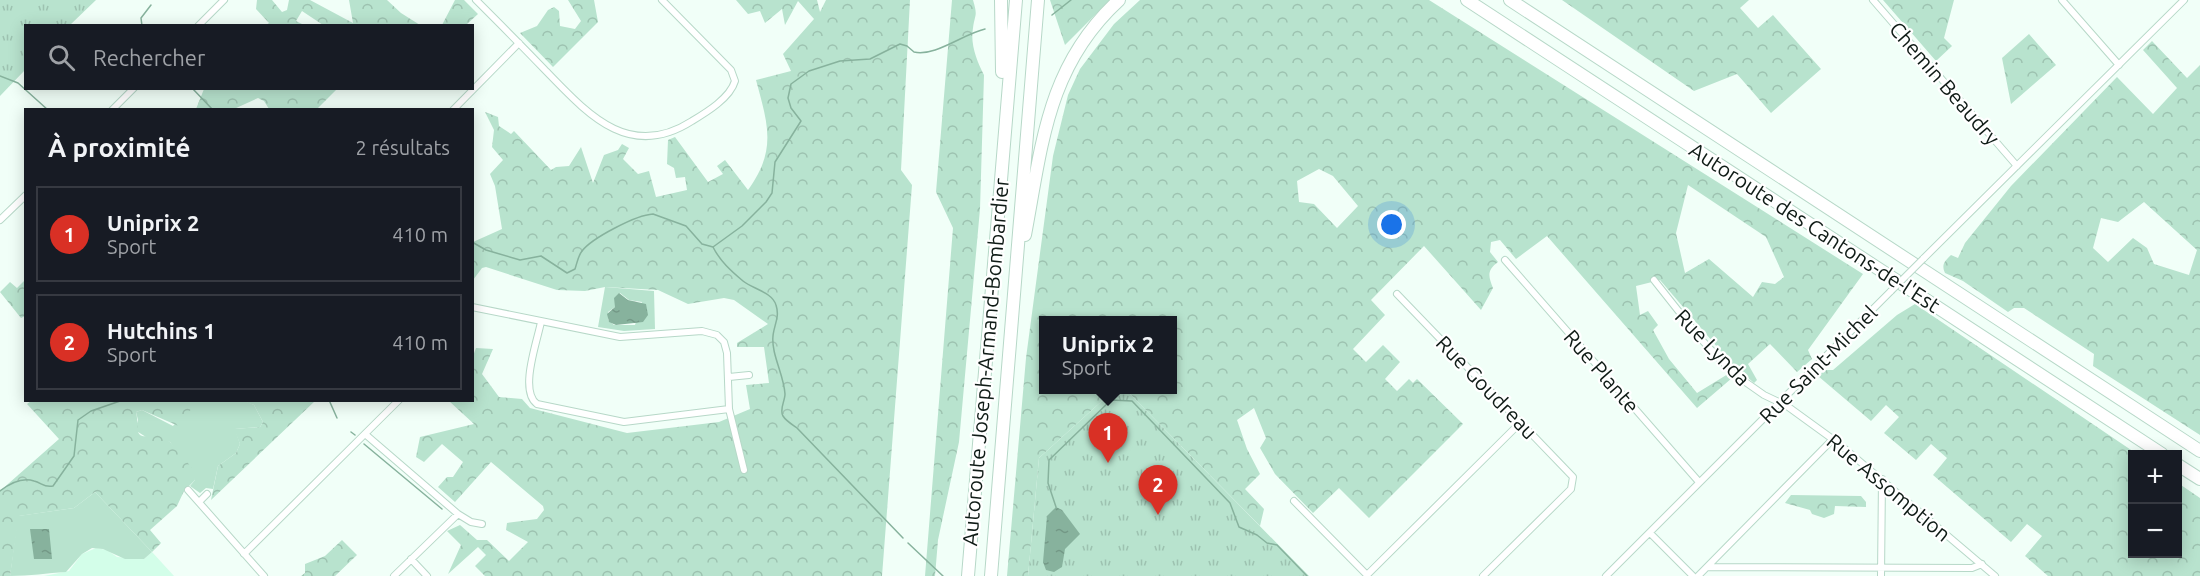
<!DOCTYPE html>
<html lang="fr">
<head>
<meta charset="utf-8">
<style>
	body { margin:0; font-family:Ubuntu,sans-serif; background:#20242c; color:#f1f3f6 }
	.controls { position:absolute; right:18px; bottom:18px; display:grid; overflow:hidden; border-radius:0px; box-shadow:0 3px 15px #0003 }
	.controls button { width:54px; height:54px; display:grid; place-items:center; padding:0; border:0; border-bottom:2px solid #363941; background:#171b24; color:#f1f3f6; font:30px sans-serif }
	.you { position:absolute; left:1392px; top:225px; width:21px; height:21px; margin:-15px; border:4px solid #fff; border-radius:50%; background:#1a73e8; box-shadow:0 0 0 9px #1a73e833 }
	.badge { display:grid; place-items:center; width:39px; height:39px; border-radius:50%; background:#d93025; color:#fff; font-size:20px; font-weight:700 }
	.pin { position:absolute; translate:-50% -50px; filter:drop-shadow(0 2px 3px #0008) }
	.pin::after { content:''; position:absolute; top:32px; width:21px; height:18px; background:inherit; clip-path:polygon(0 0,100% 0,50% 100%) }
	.popup { position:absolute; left:1039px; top:316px; width:138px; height:78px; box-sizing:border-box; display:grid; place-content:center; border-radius:0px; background:#171b24; filter:drop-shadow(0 2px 4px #0005); font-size:20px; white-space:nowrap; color:#9ea1a6 }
	.popup b { font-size:22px; color:#f1f3f6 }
	.popup::after { content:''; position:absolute; left:50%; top:100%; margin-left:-12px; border:12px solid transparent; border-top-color:#171b24 }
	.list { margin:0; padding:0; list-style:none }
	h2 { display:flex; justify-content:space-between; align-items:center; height:78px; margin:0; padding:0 24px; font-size:26px }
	h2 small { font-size:20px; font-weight:400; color:#9ea1a6 }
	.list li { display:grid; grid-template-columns:39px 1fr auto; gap:18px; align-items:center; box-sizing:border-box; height:96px; margin:0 12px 12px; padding:0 12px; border:2px solid #363941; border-radius:0px }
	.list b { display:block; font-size:22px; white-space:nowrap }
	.list p { margin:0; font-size:20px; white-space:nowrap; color:#9ea1a6 }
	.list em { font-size:20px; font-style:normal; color:#9ea1a6 }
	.icon { flex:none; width:33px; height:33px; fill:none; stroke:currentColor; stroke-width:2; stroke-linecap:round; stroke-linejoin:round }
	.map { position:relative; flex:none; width:2200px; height:576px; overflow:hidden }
	.search { position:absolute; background:#171b24; box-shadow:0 3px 15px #0003; left:24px; top:24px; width:450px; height:66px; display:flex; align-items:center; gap:15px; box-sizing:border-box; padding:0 21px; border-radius:0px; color:#9ea1a6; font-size:22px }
	.panel { position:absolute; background:#171b24; box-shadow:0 3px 15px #0003; left:24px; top:108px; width:450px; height:294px; border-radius:0px }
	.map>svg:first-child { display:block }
</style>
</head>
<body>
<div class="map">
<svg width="2200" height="576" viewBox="0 0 2200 576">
	<defs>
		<pattern id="forest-crowns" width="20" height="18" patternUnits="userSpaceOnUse" patternTransform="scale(1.5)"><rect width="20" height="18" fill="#b8e3ce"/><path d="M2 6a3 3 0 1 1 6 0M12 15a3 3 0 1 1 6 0" fill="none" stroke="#9dc2b0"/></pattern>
		<pattern id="park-tufts" width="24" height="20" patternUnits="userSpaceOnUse" patternTransform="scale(1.5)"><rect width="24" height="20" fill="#b8e3ce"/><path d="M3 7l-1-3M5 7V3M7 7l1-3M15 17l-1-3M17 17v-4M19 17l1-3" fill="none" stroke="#9dc2b0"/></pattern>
		<pattern id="water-ripples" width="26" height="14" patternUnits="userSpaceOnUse" patternTransform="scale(1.5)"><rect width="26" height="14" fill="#87b29d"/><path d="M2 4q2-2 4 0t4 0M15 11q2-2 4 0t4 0" fill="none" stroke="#739886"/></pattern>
	</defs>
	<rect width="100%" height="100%" fill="#f1fff8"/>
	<path fill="#d3fee9" d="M96 548 107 550 117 557 144 559 152 552 174 576H44L69 571 82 554Z"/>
	<path fill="#b8e3ce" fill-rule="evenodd" d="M605 287 654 291 655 329 624 331 598 327ZM620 293 629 300 642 302 635 325H614L608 320V312L615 307V298Z
		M242 400 254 405 263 422 260 427 235 429 240 444 236 453 218 466 213 489 206 488 200 493 190 486 195 480 170 442 146 437 135 430 138 420 136 412 142 410 173 426 194 401Z
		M95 492 152 552 144 559H125L103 549 92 548 82 554 66 572C47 573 30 576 10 576L18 516 74 508Z"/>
	<path fill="url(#forest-crowns)" fill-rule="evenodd" d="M257 0H272L282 12 287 10 289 0H310L353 23 349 0H387L401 13 420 25H323L302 11 296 21 304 25H266L269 23 256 9Z
		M455 0H464L478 14 466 25H442Z
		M568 0H594L598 22 553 67 520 33 537 26 548 10 554 7 559 11 560 26 575 29 581 21Z
		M736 0H817L820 12 826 0H910L901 170 912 185 882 576H485L475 566 486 555 478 547 448 574 461 545 447 531 460 525 477 540H487L509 561 528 542 506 530 507 523 537 519 544 510 543 506 491 462 455 502 438 487 447 477H453L463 462 442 444 424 462 416 457 420 437 474 424 449 401 472 400 473 356 476 348 493 349 482 374 499 397 522 399 530 408 627 433 719 422 750 409 746 385 769 383 764 347H737V343L768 324 734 300 724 298 688 304 658 290 605 287 585 291 557 290 486 267 482 268 473 280V242L502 229 495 186 490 174 503 160 492 147 494 130 485 112 498 117 499 126 511 134 514 131 551 170 556 167 569 166 581 147 593 183 604 155 618 150 622 144 629 148 623 159 638 174 649 171 656 197 687 190 685 177 676 178 674 168 667 164 668 140 675 137 708 182 723 174 717 166 725 160 748 190C777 150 768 125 756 80L791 71 783 54 814 19 798 1 785 25 782 9 765 23 760 11 748 14Z
		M952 0H973C978 17 975 13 973 28 970 44 977 61 984 75L980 209 959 442 938 540 935 576H925L953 228 936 192Z
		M1050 0H1110L1065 45Z
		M1140 0H1429L1863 274 1808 350 1812 359 1797 372 1770 344 1748 364 1757 380 1754 383 1730 362 1660 280 1636 286 1640 315 1648 311 1658 325 1653 330 1669 359 1697 393 1728 374 1732 378 1697 408 1547 236 1516 259 1500 240 1491 242 1490 252 1498 262C1487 270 1488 276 1493 288L1481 310 1424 246 1371 300 1385 315 1353 349 1366 362 1383 345 1400 362 1385 379 1397 391 1409 379 1413 383 1417 379 1463 424 1369 518 1339 488 1313 513 1275 474 1260 448 1266 438 1254 408 1237 420 1247 449 1260 474 1245 489 1264 509 1260 526 1126 390H1172V320H1044V390H1114L1039 458 1028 576H1007L1026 358 1053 156 1068 95 1080 69 1114 24ZM1319 169 1333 176 1358 206 1337 228 1314 204 1299 202 1297 181ZM1688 185 1766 237 1784 277 1775 284 1762 282 1753 297 1709 259 1685 273 1676 233Z
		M1562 0H1749L1740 8 1758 28 1773 15 1821 69 1771 113 1737 74 1694 91Z
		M1883 0H1954L1944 38 1952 46 1936 61Z
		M2029 34 2056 65 2011 104 2002 58Z
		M2152 41 2187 78 2200 65V435L2093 366 2094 354 2024 308H2014L2008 312 1963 281 1945 273C1941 264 1945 261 1951 255L1958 258 1965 243 2011 186 2117 77 2153 114 2177 88 2143 50ZM2144 202 2197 250 2189 275 2154 264 2147 248 2133 238 2108 262 2093 248 2101 218 2118 222Z
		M204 89H337L317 109H269L264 101 258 98 234 109H196Z
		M25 280V316L21 318 0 292 10 282 17 288Z
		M1915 304 2137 454H2132V554H2178V483L2200 498V576H2048L2025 556 2042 536 2027 524 2011 542 1933 475 1947 458 1931 444 1916 460 1884 433 1899 417 1886 405 1871 421 1818 376 1825 370H1833L1897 315Z
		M31 401H194L183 428 142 410 136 412C140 428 131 442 157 434L170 442 177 450 184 447 192 449 194 453 186 460 194 472 195 480 184 491 177 506 150 530 161 543 152 552 95 492 74 508 19 516 10 576H0V491L59 439 27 404Z
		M242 401H315L211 500 218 466 236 453 240 444 234 429 260 427 263 422 254 405Z
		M1791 495 1861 496 1866 502V507L1835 506 1834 514 1824 518 1812 514 1810 510 1785 503Z
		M342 540 357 555 335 576H301L305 573V564L325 556Z"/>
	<path fill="url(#park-tufts)" d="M0 0H96L70 25 26 26 25 70 0 96Z
		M1114 390H1126L1309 576H1028L1039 458Z"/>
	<path fill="url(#water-ripples)" d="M619 293 628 300 646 304 648 315 643 322 616 325 609 322 607 314 615 307 614 298Z
		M1056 507 1062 510 1080 534 1065 549 1062 567 1054 572 1046 570 1043 562 1047 516Z
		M30 529H49L52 559H34Z"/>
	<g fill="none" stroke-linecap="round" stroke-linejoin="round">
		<path stroke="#87b29d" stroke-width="1.5" d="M1052 15 1071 0
			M142 26 141 18 151 5
			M0 76 18 83 48 110
			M192 88 213 110
			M472 242 486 250 520 260 541 256 567 273 575 269C577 263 578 256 582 251 592 238 636 215 653 214L686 226 702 244 713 247 742 226 766 202 772 193 775 162 801 121 791 108 788 98 791 84 809 71 840 61 870 59 900 44 907 46 914 52C935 57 963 34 985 29
			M713 247C720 261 731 271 743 281 753 289 772 292 776 305 780 317 774 325 773 336 771 354 784 375 785 394 785 401 779 410 783 416 786 421 793 425 797 428L903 538
			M329 400 337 418
			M351 432 355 435
			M364 444 442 509
			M0 491C9 484 22 477 34 481 42 483 44 488 53 486L74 456 78 420 91 411 123 400
			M1056 507 1048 483 1049 460 1111 400 1132 401 1230 503 1239 527 1257 535 1267 543 1277 545 1307 576
			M908 543 943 576"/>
		<g stroke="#b7d8c8" stroke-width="8">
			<path id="minor" d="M476 0C499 23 522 46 544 69 586 112 628 162 692 121 707 112 730 98 735 81L731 70 662 0
				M1873 0 2017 166
				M2062 0 2119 65
				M198 26 224 0
				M112 110 134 88
				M453 110 519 43
				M0 220 26 195
				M1923 259 2184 0
				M1505 260 1699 482
				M1654 280 1699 337 1734 374 1764 395 1787 406 1838 443 1995 576
				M1397 294 1573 477 1571 489 1483 576
				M472 307 620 337 702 331 717 335 724 342 727 353 729 409 744 470
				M541 322C537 342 519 391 537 404L624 422 729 409
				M729 377 749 375
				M365 434 458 514 471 522 482 524
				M188 490 264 576
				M1294 501 1368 576
				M199 502 207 494
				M1650 533 1693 576
				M244 554 399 400
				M411 559 427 576
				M1708 567 1972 568 1982 564
				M394 576 458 514
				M1366 576 1521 422
				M1606 576 1891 291
				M1698 576 1833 439
				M1881 576 1882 479"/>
		</g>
		<g stroke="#b7d8c8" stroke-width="14">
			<path id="motorway" d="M1001 0 1002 72
				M1467 0 2162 454
				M1510 0 2200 451
				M1025 235C1042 145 1047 66 1119 0
				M2178 465 2200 479
				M968 576 1016 0
				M991 576 1038 0"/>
		</g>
		<use href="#minor" stroke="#fff" stroke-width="6"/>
		<use href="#motorway" stroke="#fff" stroke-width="12"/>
		<g stroke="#b7d8c8" stroke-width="8" stroke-linecap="butt">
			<path id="minor-bridge" d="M1891 291 1923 259"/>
		</g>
		<use href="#minor-bridge" stroke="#fff" stroke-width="6"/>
	</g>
	<g text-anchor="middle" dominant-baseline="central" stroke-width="4.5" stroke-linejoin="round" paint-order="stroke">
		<g font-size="21" fill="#0f1b16" stroke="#fff">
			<text transform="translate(1945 83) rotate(49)">Chemin Beaudry</text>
			<text transform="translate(1815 227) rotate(33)">Autoroute des Cantons-de-l'Est</text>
			<text transform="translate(1713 347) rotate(46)">Rue Lynda</text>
			<text transform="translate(985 362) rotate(-85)">Autoroute Joseph-Armand-Bombardier</text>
			<text transform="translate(1818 364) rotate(-45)">Rue Saint-Michel</text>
			<text transform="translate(1602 371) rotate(49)">Rue Plante</text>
			<text transform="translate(1487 387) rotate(46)">Rue Goudreau</text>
			<text transform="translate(1889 487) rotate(40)">Rue Assomption</text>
		</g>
	</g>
</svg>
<div class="controls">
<button>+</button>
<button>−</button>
</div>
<div class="you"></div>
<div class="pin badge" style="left:1108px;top:463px">1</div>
<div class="popup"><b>Uniprix 2</b>Sport</div>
<div class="pin badge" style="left:1158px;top:515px">2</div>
<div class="search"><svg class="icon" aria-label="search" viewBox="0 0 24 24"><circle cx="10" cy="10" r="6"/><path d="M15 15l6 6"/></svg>Rechercher</div>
<section class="panel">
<h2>À proximité<small>2 résultats</small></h2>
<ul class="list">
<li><span class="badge">1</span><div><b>Uniprix 2</b><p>Sport</p></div><em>410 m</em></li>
<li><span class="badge">2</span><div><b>Hutchins 1</b><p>Sport</p></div><em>410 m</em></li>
</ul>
</section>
</div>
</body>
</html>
